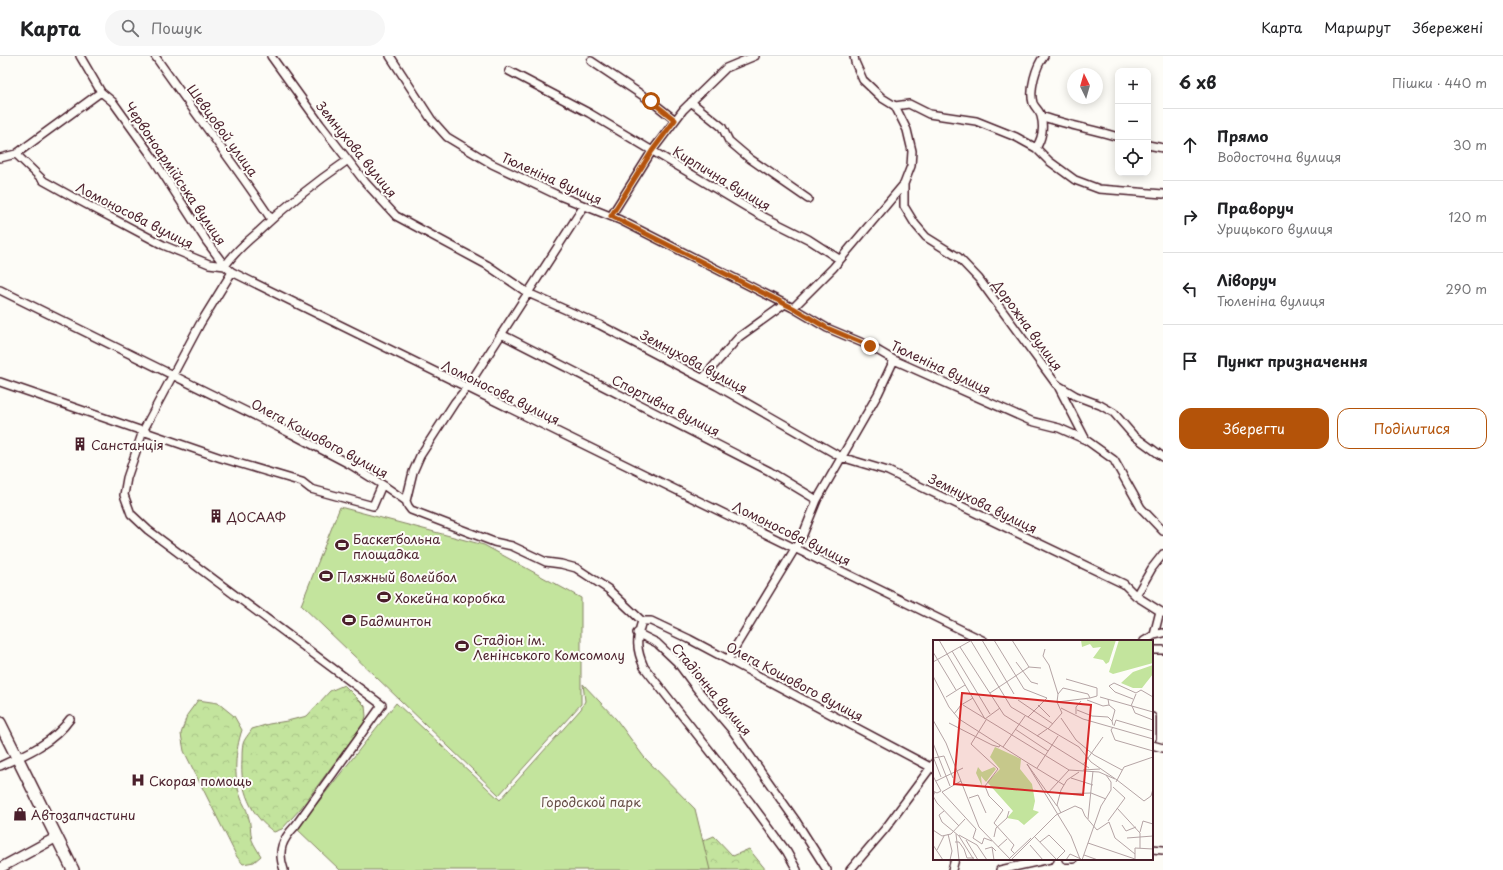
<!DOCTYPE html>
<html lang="uk">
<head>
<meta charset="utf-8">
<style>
	body { margin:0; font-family:"Playpen Sans",sans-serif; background:#f6f6f6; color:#202124 }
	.controls { position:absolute; right:12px; top:12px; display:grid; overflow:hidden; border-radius:8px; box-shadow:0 2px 10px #0003 }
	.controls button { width:36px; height:36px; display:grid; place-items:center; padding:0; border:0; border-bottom:1px solid #e0e0e0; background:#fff; color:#202124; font:20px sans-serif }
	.compass { position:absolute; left:1067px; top:12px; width:36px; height:36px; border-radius:50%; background:#fff; box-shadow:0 2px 10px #0003; rotate:355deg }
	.stop { position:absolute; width:12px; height:12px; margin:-9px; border:3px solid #b45309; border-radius:50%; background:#fff }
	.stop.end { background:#b45309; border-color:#fff; box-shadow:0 1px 4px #0008 }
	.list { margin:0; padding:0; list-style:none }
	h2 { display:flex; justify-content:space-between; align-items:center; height:52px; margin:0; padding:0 16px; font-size:17px }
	h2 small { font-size:13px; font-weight:400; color:#757577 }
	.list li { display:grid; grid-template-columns:26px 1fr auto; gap:12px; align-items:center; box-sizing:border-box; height:72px; padding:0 16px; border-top:1px solid #e0e0e0 }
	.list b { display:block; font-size:15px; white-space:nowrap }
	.list p { margin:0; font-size:13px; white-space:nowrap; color:#757577 }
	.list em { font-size:13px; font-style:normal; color:#757577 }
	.actions { display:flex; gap:8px; padding:12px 16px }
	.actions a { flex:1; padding:9px 0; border:1px solid #b45309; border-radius:12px; text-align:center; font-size:14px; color:#b45309 }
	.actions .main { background:#b45309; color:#fff }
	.icon { flex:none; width:22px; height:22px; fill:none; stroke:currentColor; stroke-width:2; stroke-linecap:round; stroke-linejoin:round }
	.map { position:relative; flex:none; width:1163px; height:814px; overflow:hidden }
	header { display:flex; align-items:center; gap:24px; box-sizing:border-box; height:56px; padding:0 20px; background:#fff; border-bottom:1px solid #e0e0e0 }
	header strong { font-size:19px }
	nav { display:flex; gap:22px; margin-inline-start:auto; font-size:14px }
	.search { width:280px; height:36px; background:#f6f6f6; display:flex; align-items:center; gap:10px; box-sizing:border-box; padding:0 14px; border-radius:22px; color:#757577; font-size:15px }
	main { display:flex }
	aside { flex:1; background:#fff }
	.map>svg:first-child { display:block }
</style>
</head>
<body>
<header>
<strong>Карта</strong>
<div class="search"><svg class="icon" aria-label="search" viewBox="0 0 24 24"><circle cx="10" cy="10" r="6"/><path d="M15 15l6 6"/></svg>Пошук</div>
<nav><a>Карта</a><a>Маршрут</a><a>Збережені</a></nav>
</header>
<main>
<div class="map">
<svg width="1163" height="814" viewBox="0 0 1163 814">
	<defs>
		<pattern id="forest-crowns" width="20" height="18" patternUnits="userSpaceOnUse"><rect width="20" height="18" fill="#c3e49d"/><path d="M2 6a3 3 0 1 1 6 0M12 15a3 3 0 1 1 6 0" fill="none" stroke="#a9c387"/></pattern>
	</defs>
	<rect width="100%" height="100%" fill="#fdfcf7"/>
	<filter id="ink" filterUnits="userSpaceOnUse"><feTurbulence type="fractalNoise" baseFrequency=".025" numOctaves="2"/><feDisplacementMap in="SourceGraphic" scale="8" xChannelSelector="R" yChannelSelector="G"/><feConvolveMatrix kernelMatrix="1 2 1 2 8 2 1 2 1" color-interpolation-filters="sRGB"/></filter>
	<g filter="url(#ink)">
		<path fill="url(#forest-crowns)" stroke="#868264" d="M344 629 365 650 366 660 364 667 301 752 282 773 274 776C250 759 240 733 242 704 242 699 242 693 243 688 244 683 250 677 252 673L269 668 287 665 307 660 330 635Z
			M198 644 218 647 234 660 242 674C235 695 233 721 241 742 243 748 247 753 248 759 251 767 250 776 252 784 254 789 258 795 261 800L254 806 243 808 237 801 184 695 181 678 187 659Z
			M714 780 733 800 749 793 766 814H687L700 786Z"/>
		<path fill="#c3e49d" stroke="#868264" d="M340 451 484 489 581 542V648L499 739 301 549Z
			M583 628 616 663 644 701 695 753 710 814H340L297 773 396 647 500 744 581 653 585 645Z"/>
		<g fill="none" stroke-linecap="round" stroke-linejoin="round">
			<g stroke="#4a1f2b" stroke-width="10">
				<path id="minor" d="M80 0 101 36 113 46 151 99 207 186 225 210C234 197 245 187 257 177 285 150 316 126 348 104
					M155 0C193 55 234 107 271 163
					M271 0 320 68 365 126 396 160 487 209 528 237 600 269 717 330 841 401 888 415 1124 528 1136 540 1163 557
					M390 0 431 63 447 81 492 108 555 138 620 164 793 252 827 272 870 290 894 304 1031 365 1059 372 1086 384 1114 404 1141 452 1163 475
					M591 5 651 45 675 64
					M509 15 589 57 758 158 808 183 839 203
					M691 46 722 71 729 85 749 102 808 143
					M895 50 909 48 929 58 976 65 1016 81 1036 92 1049 105 1075 124 1099 133 1163 138
					M1041 60C1066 69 1093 73 1118 81
					M1148 89 1163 92
					M1036 92C1042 83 1044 71 1041 60 1040 55 1035 52 1033 47 1029 34 1036 10 1044 0
					M16 98 44 125 80 145 163 189 209 208 225 210 232 216C482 340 734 461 984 585
					M0 102 16 98 101 36
					M904 128V150L915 168 926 181 958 201 979 223 1056 328 1076 340 1100 349 1114 357 1133 379 1163 401
					M611 160 652 95 683 54 726 12 755 0
					M232 216 200 268 143 375 127 422 124 439 131 458 148 474 382 649 296 769C282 784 277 794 284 814
					M0 234 292 378 351 409 386 431 406 445 408 450 411 454 494 486 512 490 546 506 561 508 576 512 608 533 642 565
					M793 252 833 212 904 128 911 110 912 95 907 74 895 50 882 42 863 24 855 6 854 0
					M501 278 769 415 817 444
					M703 322 739 281 785 248
					M0 326 221 402 302 426 311 433 373 450 382 429
					M1057 328 1086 384
					M406 445 413 416 420 400 455 346 466 333 584 150
					M1136 540 1152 512 1163 498
					M637 577 657 587 677 606 697 633 732 674 796 765 827 814
					M1154 579 1160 555
					M1144 585 1154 579 1163 577
					M1152 594H1163
					M728 603 802 481 817 444 878 338 894 304
					M1152 661V682
					M1152 689 1163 692
					M0 710C27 698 53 687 70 663
					M1152 793 1163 794
					M1066 803H1073
					M797 814 787 796 750 746 644 611C636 593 636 583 642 565H651L689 583 934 713
					M850 814 885 773 934 707
					M952 814 955 803
					M1000 814 1050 803"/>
			</g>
			<g stroke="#4a1f2b" stroke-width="12">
				<path id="major" d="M0 812 57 781"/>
			</g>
			<g stroke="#4a1f2b" stroke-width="14">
				<path id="highway" d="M0 667 73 814"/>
			</g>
			<use href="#minor" stroke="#fdfcf7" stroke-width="7"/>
			<use href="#major" stroke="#fdfcf7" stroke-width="9"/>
			<use href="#highway" stroke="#fdfcf7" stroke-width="11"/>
		</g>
	</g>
	<g fill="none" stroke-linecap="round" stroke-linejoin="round" filter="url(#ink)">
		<path stroke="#b45309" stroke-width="5" d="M651 45 675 64 652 95 611 160 793 252 827 272 870 290"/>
	</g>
	<defs>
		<g id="building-bare" transform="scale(1.08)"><path d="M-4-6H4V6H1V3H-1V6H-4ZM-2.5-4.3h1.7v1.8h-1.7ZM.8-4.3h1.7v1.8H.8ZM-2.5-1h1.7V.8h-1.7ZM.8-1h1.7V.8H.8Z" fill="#4a1f2b" stroke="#fdfcf7" stroke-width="2.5" paint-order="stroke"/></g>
		<g id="stadium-bare" transform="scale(1.08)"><path d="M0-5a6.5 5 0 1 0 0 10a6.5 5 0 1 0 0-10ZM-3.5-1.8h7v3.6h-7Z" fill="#4a1f2b" stroke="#fdfcf7" stroke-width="2.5" paint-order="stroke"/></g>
		<g id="hospital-bare" transform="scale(1.08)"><path d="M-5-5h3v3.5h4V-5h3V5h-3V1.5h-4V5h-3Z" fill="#4a1f2b" stroke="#fdfcf7" stroke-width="2.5" paint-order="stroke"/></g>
		<g id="shop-bare" transform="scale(1.08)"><path d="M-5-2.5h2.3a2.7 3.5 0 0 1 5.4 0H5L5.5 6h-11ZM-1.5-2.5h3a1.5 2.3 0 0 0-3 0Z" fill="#4a1f2b" stroke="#fdfcf7" stroke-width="2.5" paint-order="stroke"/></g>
	</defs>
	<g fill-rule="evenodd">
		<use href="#building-bare" x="80" y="388"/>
		<use href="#building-bare" x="216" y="460"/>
		<use href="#stadium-bare" x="342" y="489"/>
		<use href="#stadium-bare" x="326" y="520"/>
		<use href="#stadium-bare" x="384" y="541"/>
		<use href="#stadium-bare" x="349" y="564"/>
		<use href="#stadium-bare" x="462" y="590"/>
		<use href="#hospital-bare" x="138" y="724"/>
		<use href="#shop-bare" x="20" y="758"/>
	</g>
	<g text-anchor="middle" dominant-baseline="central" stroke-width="4" stroke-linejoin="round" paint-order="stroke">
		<g font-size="13" fill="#4a1f2b" stroke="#fdfcf7">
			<text transform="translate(223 74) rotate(54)">Шевцовой улица</text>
			<text transform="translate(357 93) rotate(51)">Земнухова вулиця</text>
			<text transform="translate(176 117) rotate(56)">Червоноармійська вулиця</text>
			<text transform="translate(552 122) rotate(24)">Тюленіна вулиця</text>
			<text transform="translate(722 122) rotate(31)">Кирпична вулиця</text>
			<text transform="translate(135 159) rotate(27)">Ломоносова вулиця</text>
			<text transform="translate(1028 269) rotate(54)">Дорожна вулиця</text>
			<text transform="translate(694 305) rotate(28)">Земнухова вулиця</text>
			<text transform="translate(941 311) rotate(25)">Тюленіна вулиця</text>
			<text transform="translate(501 336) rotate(26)">Ломоносова вулиця</text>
			<text transform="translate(666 349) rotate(27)">Спортивна вулиця</text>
			<text transform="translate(320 382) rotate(28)">Олега Кошового вулиця</text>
			<text transform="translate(983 447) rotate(26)">Земнухова вулиця</text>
			<text transform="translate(792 477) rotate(26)">Ломоносова вулиця</text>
			<text transform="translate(795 625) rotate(28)">Олега Кошового вулиця</text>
			<text transform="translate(712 633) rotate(50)">Стадіонна вулиця</text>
		</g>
		<g font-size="13" fill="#4a1f2b" stroke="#fdfcf7" text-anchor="start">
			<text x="91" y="388">Санстанція</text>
			<text x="227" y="460">ДОСААФ</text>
			<text x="353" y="482">Баскетбольна<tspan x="353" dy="15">площадка</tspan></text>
			<text x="337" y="520">Пляжный волейбол</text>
			<text x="395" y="541">Хокейна коробка</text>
			<text x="360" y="564">Бадминтон</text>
			<text x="473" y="583">Стадіон ім.<tspan x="473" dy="15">Ленінського Комсомолу</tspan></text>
			<text x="149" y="724">Скорая помощь</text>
			<text x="31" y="758">Автозапчастини</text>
		</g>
		<g font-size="13" fill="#685048" stroke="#fdfcf7">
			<text x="591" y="745">Городской парк</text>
		</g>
	</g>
	<g transform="translate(933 584)">
		<rect width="220" height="220" fill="#fdfcf7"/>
		<path d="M148 0H183L176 22 173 24 170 20 160 18 168 7 160 8 157 4 149 7ZM186 0H220V23L180 34 176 32ZM220 25V34L209 48H200L188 43 200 32ZM45 127 49 132 61 127 63 129 53 142 48 136 49 146 43 133Z" fill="#c3e49d"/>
		<path d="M62 107 88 119 87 129 99 144 102 161 100 170 106 172 91 185 85 180 74 178 80 171 54 142 67 129 57 117Z" fill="#c3e49d"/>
		<path fill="none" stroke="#b5a4a5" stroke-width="1" d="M6 0 52 79 67 68M49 0 81 54M61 0 91 49 114 58 95 77M79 0 96 27 108 28M38 1 78 67 146 107 158 122 184 140M27 7 71 75 156 128M112 9 110 16 116 25 125 54 124 62 129 73 115 89M19 11 57 74M0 12 23 50M0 22 39 0M83 22 98 42 105 44M0 36 16 67 26 79 95 123M57 53 96 27M125 54 130 48 155 54 157 58 164 56V48L133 39M13 57 32 45M167 57 220 72M175 59 176 65 182 70 179 81 180 85M200 59 182 52 176 46 181 43 203 53 208 50 220 57M85 60 120 84M154 60 170 66 176 65M124 62 157 58M30 65 136 130 166 132 182 139M105 65 117 77M198 66 203 54M199 66 202 73 220 80M128 68 150 79 220 99M144 70 159 76 175 77 179 81M21 74 28 65 40 58M143 74V67L148 61M128 78 143 100 161 115 189 130M0 80 13 103 46 187 78 220M53 80 38 104 65 129 52 146 56 156 70 170 61 183 81 205 78 210 82 214M16 83 59 105 66 107 67 105M181 86 183 80 220 91M180 87 178 90 182 100 220 111M82 89 115 111M104 96 114 89M0 103 17 146M70 107 92 76M1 118 11 116 20 138M1 119 8 137M95 123 131 145M94 124 138 196 147 219M94 124 124 166M150 125 170 97M104 128 125 96M150 130 167 129M0 136 8 151 4 153 0 151M138 138 160 145M184 140 211 161 218 156 220 149M3 141 30 128M28 141 9 152 43 189 40 198 49 204M183 142 191 127 220 117M2 152 0 156 4 163 26 186M114 154 136 130M127 154 158 153 173 159M36 158 45 155 53 173M184 168 207 193V208M11 171 6 175 9 182 26 196 41 220M128 173 124 165 128 150 134 140 146 132M155 179 160 131M175 181 192 158 180 147M189 185 193 191 203 187M0 190 9 196 18 194 32 179M207 192 210 181 220 184M15 194 19 211 17 220M23 194 26 220M26 195 44 205 54 220M101 196 124 220M61 197 63 188 74 178 76 171M194 198 220 196M33 200 45 220M22 202H26L31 209 34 218H41M107 202 116 195 132 211 124 219M155 203 202 219M49 204 51 198 59 201M0 205 10 220M97 205 110 220M59 207 61 220M65 207 74 199M52 209 59 207 63 211M4 210 11 196M151 215 165 220M77 218 98 198M202 219V208L220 209M78 220 123 175 142 166 149 169 152 176 164 190 176 182 182 198 202 214M133 220 137 214 148 219M149 220 168 166 178 150V142L173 135"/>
		<path fill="#d62828" fill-opacity="0.15" stroke="#d62828" stroke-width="2" d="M29 53 158 65 150 155 21 144Z"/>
		<rect width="220" height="220" fill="none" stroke="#4a1f2b" stroke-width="2"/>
	</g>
</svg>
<div class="controls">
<button>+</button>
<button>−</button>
<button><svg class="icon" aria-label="locate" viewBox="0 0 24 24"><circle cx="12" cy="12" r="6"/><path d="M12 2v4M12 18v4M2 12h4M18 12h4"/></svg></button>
</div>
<svg class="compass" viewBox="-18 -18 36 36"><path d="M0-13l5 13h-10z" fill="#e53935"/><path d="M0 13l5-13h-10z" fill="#757577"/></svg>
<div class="stop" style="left:651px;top:45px"></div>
<div class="stop end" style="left:870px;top:290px"></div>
</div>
<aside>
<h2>6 хв<small>Пішки · 440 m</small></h2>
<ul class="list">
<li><svg class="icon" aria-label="ahead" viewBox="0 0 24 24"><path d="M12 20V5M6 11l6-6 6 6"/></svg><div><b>Прямо</b><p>Водосточна вулиця</p></div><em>30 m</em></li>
<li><svg class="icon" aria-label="right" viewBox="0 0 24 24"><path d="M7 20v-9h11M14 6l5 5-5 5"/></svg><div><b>Праворуч</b><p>Урицького вулиця</p></div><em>120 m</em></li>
<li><svg class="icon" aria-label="left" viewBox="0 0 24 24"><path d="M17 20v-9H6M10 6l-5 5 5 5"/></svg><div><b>Ліворуч</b><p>Тюленіна вулиця</p></div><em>290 m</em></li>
<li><svg class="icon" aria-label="arrive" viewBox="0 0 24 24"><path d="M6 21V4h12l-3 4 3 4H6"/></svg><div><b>Пункт призначення</b></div></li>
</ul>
<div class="actions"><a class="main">Зберегти</a><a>Поділитися</a></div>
</aside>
</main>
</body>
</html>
